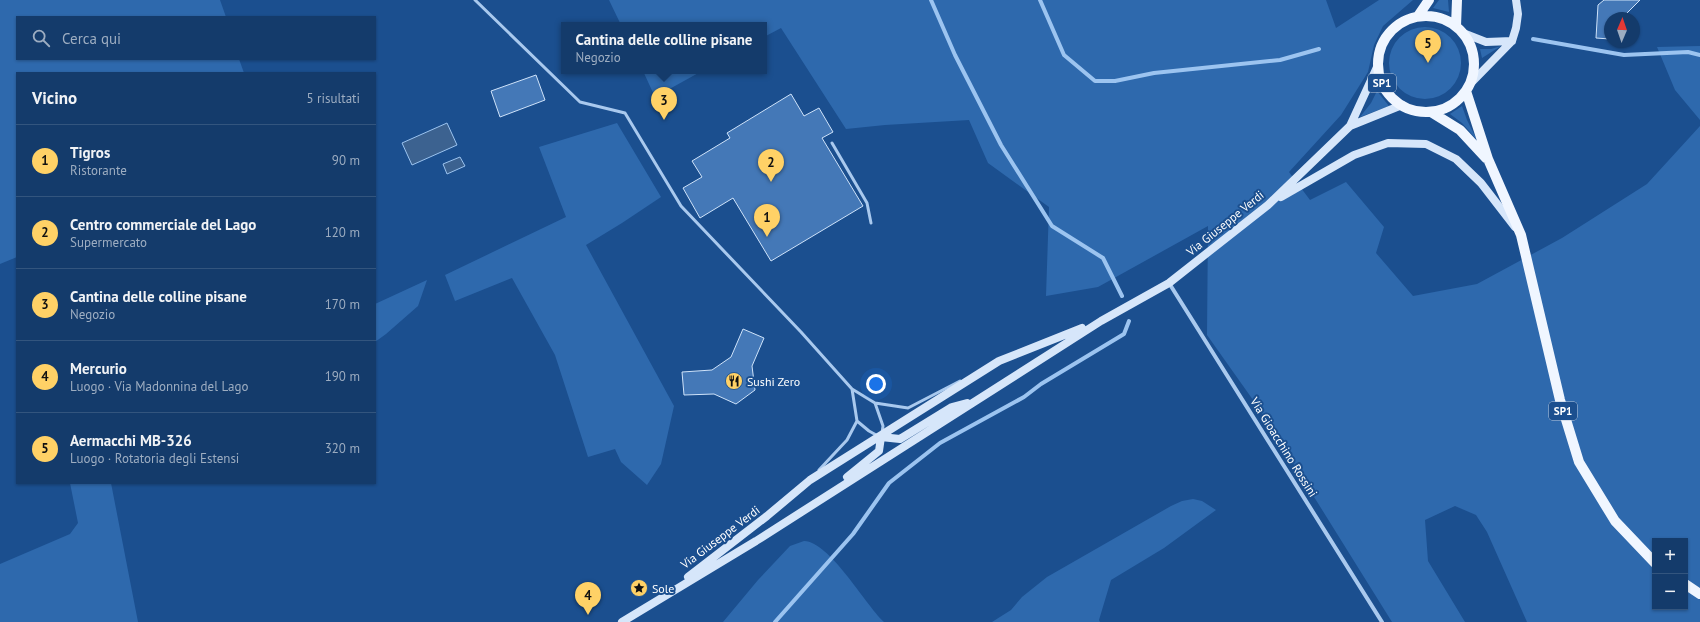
<!DOCTYPE html>
<html lang="it">
<head>
<meta charset="utf-8">
<style>
	body { margin:0; font-family:"PT Sans",sans-serif; background:#214673; color:#f1f3f6 }
	.controls { position:absolute; right:12px; bottom:12px; display:grid; overflow:hidden; border-radius:0px; box-shadow:0 1px 3px #0004 }
	.controls button { width:36px; height:36px; display:grid; place-items:center; padding:0; border:0; border-bottom:1px solid #33557e; background:#143b6b; color:#f1f3f6; font:20px sans-serif }
	.compass { position:absolute; left:1604px; top:12px; width:36px; height:36px; border-radius:50%; background:#143b6b; box-shadow:0 1px 3px #0004; rotate:2deg }
	.you { position:absolute; left:876px; top:384px; width:14px; height:14px; margin:-10px; border:3px solid #fff; border-radius:50%; background:#1a73e8; box-shadow:0 0 0 6px #1a73e833 }
	.badge { display:grid; place-items:center; width:26px; height:26px; border-radius:50%; background:#ffd166; color:#111; font-size:13px; font-weight:700 }
	.pin { position:absolute; translate:-50% -33px; filter:drop-shadow(0 1px 2px #0008) }
	.pin::after { content:''; position:absolute; top:21px; width:14px; height:12px; background:inherit; clip-path:polygon(0 0,100% 0,50% 100%) }
	.popup { position:absolute; left:561px; top:22px; width:206px; height:52px; box-sizing:border-box; display:grid; place-content:center; border-radius:0px; background:#143b6b; filter:drop-shadow(0 1px 3px #0005); font-size:13px; white-space:nowrap; color:#9dadc1 }
	.popup b { font-size:15px; color:#f1f3f6 }
	.popup::after { content:''; position:absolute; left:50%; top:100%; margin-left:-8px; border:8px solid transparent; border-top-color:#143b6b }
	.list { margin:0; padding:0; list-style:none }
	h2 { display:flex; justify-content:space-between; align-items:center; height:52px; margin:0; padding:0 16px; font-size:17px }
	h2 small { font-size:13px; font-weight:400; color:#9dadc1 }
	.list li { display:grid; grid-template-columns:26px 1fr auto; gap:12px; align-items:center; box-sizing:border-box; height:72px; padding:0 16px; border-top:1px solid #33557e }
	.list b { display:block; font-size:15px; white-space:nowrap }
	.list p { margin:0; font-size:13px; white-space:nowrap; color:#9dadc1 }
	.list em { font-size:13px; font-style:normal; color:#9dadc1 }
	.icon { flex:none; width:22px; height:22px; fill:none; stroke:currentColor; stroke-width:2; stroke-linecap:round; stroke-linejoin:round }
	.map { position:relative; flex:none; width:1700px; height:622px; overflow:hidden }
	.search { position:absolute; background:#143b6b; box-shadow:0 1px 3px #0004; left:16px; top:16px; width:360px; height:44px; display:flex; align-items:center; gap:10px; box-sizing:border-box; padding:0 14px; border-radius:0px; color:#9dadc1; font-size:15px }
	.panel { position:absolute; background:#143b6b; box-shadow:0 1px 3px #0004; left:16px; top:72px; width:360px; height:412px; border-radius:0px }
	.map>svg:first-child { display:block }
</style>
</head>
<body>
<div class="map">
<svg width="1700" height="622" viewBox="0 0 1700 622">
	<rect width="100%" height="100%" fill="#1b4f8f"/>
	<path fill="#2e69ad" fill-rule="evenodd" d="M0 0H220L226 17H17V59H239L244 73H17V257L0 264Z
		M609 0H1326L1336 28 1379 0H1413L1383 26 1374 45 1368 72 1341 115 1289 172 1310 200 1346 182 1384 227 1376 253 1413 296 1477 284 1562 238 1647 184 1700 126V622H1527L1487 532 1476 515 1455 506 1425 520 1428 561 1465 622H1392L1258 407 1207 335 1208 226 1098 287 1046 296 1049 207 988 163 969 120 885 125 846 129 781 28 764 37V25H621ZM1655 541H1685V607H1655Z
		M1439 0H1448L1449 12 1433 8Z
		M1389 63a36 36 0 1 1 72 0a36 36 0 1 1-72 0Z
		M1501 46 1482 58 1480 49H1491Z
		M1700 46V120L1675 90 1657 47Z
		M643 71H702L655 97Z
		M1377 91 1389 106 1360 117 1371 103Z
		M1462 106 1467 120 1477 140 1462 123 1450 114Z
		M617 123 661 197 622 223 586 245 674 406 661 464 647 485 621 462 615 449 588 457 555 355 512 278 455 301 445 275 566 217 539 147Z
		M427 280 418 306 386 334 375 342V304Z
		M70 483H111L138 622H0V564L70 534 78 523Z
		M1193 499 1202 501 1216 510 1164 548 1111 580 1099 620 1100 622H992L1011 610 1022 597 1047 577 1171 506 1182 501Z
		M804 541C830 542 864 603 884 622H723L758 580 790 546Z"/>
	<path fill="#3c6290" stroke="#9cc4f0" d="M447 123 457 145 412 165 402 143Z
		M460 157 465 166 447 174 443 164Z"/>
	<g fill="none" stroke-linecap="round" stroke-linejoin="round">
		<path stroke="#9cc4f0" stroke-width="4" d="M931 0 955 55 1001 145 1052 226 1103 258 1122 296
			M1040 0 1064 55 1095 81H1115L1154 73 1280 60 1319 49
			M1533 39 1624 55 1688 52 1700 55
			M775 622 853 534 889 483 940 443 1024 397 1041 384 1124 334 1129 321"/>
	</g>
	<path fill="#4478b7" stroke="#cfe3fa" d="M1604 0H1640L1622 18H1610V39L1596 38 1598 5Z
		M536 75 545 100 500 117 491 91Z
		M791 94 804 116 819 108 833 132 822 138 863 206 771 261 733 198 700 218 683 188 702 177 692 161 730 138 727 133Z
		M743 329 764 338 752 366 755 390 736 404 714 394 684 395 682 372 712 370 731 357Z"/>
	<g fill="none" stroke-linecap="round" stroke-linejoin="round">
		<path stroke="#a9c9ee" stroke-width="3" d="M475 0 580 102 625 113 681 206 801 332 852 389 875 403 908 408 960 381
			M832 143 867 203 871 223
			M875 403 883 426 882 433
			M857 421 869 431 878 436
			M819 470 847 440 857 421 852 389"/>
		<path stroke="#a9c9ee" stroke-width="4" d="M1169 283 1382 622"/>
		<path stroke="#d6e6fa" stroke-width="8" d="M1463 33 1486 42 1512 41
			M1471 83 1512 41 1516 28 1518 14 1516 0
			M1350 126 1402 105
			M1281 197 1354 155 1388 143 1426 144 1456 159 1481 183 1515 227
			M881 437 900 439 952 407 967 403
			M847 477 879 451 881 437
			M688 577 767 516 810 480 999 361 1082 328
			M622 622 756 541 1101 321 1169 283 1268 205 1350 126 1378 65"/>
		<path stroke="#f0f6ff" stroke-width="10" d="M1418 16 1429 0
			M1378 64a48 48 0 1 1 96 0a48 48 0 1 1-96 0Z
			M1456 26 1457 0
			M1466 91 1488 159 1521 235 1560 400 1579 462 1615 521 1655 563
			M1431 112 1460 130 1486 158
			M1685 584 1700 594"/>
	</g>
	<defs>
		<g id="restaurant-disc" transform="scale(0.9)"><circle r="9.5" fill="#ffd166" stroke="#1b4f8f"/><path d="M-5-6h1v4h1v-4h1v4h1v-4h1v5L-1.5 .5V6h-2V.5L-5-1ZM5-6V6H3V1.5H1.5Q1.5-4 5-6Z" fill="#111"/></g>
		<g id="sight-disc" transform="scale(0.9)"><circle r="9.5" fill="#ffd166" stroke="#1b4f8f"/><path d="M0-6L1.8-2.2L6-1.7L2.9 1.2L3.7 5.4L0 3.3L-3.7 5.4L-2.9 1.2L-6-1.7L-1.8-2.2Z" fill="#111"/></g>
	</defs>
	<g fill-rule="evenodd">
		<use href="#restaurant-disc" x="734" y="381"/>
		<use href="#sight-disc" x="639" y="588"/>
	</g>
	<g text-anchor="middle" dominant-baseline="central" stroke-width="4" stroke-linejoin="round" paint-order="stroke">
		<g fill="#1b4f8f" stroke="#bbcadd" stroke-width="1">
			<rect x="1368" y="74" width="28" height="18" rx="3"/>
			<rect x="1549" y="402" width="28" height="18" rx="3"/>
		</g>
		<g font-size="11" font-weight="bold" fill="#fff">
			<text x="1382" y="83">SP1</text>
			<text x="1563" y="411">SP1</text>
		</g>
		<g font-size="12" fill="#fff" stroke="#1b4f8f">
			<text transform="translate(1225 223) rotate(-39)">Via Giuseppe Verdi</text>
			<text transform="translate(1284 447) rotate(58)">Via Gioacchino Rossini</text>
			<text transform="translate(720 537) rotate(-37)">Via Giuseppe Verdi</text>
		</g>
		<g font-size="12" fill="#fff" stroke="#1b4f8f" text-anchor="start">
			<text x="747" y="381">Sushi Zero</text>
			<text x="652" y="588">Sole</text>
		</g>
	</g>
</svg>
<div class="controls">
<button>+</button>
<button>−</button>
</div>
<svg class="compass" viewBox="-18 -18 36 36"><path d="M0-13l5 13h-10z" fill="#e53935"/><path d="M0 13l5-13h-10z" fill="#9dadc1"/></svg>
<div class="you"></div>
<div class="pin badge" style="left:767px;top:237px">1</div>
<div class="pin badge" style="left:771px;top:182px">2</div>
<div class="pin badge" style="left:664px;top:120px">3</div>
<div class="popup"><b>Cantina delle colline pisane</b>Negozio</div>
<div class="pin badge" style="left:588px;top:615px">4</div>
<div class="pin badge" style="left:1428px;top:63px">5</div>
<div class="search"><svg class="icon" aria-label="search" viewBox="0 0 24 24"><circle cx="10" cy="10" r="6"/><path d="M15 15l6 6"/></svg>Cerca qui</div>
<section class="panel">
<h2>Vicino<small>5 risultati</small></h2>
<ul class="list">
<li><span class="badge">1</span><div><b>Tigros</b><p>Ristorante</p></div><em>90 m</em></li>
<li><span class="badge">2</span><div><b>Centro commerciale del Lago</b><p>Supermercato</p></div><em>120 m</em></li>
<li><span class="badge">3</span><div><b>Cantina delle colline pisane</b><p>Negozio</p></div><em>170 m</em></li>
<li><span class="badge">4</span><div><b>Mercurio</b><p>Luogo · Via Madonnina del Lago</p></div><em>190 m</em></li>
<li><span class="badge">5</span><div><b>Aermacchi MB-326</b><p>Luogo · Rotatoria degli Estensi</p></div><em>320 m</em></li>
</ul>
</section>
</div>
</body>
</html>
